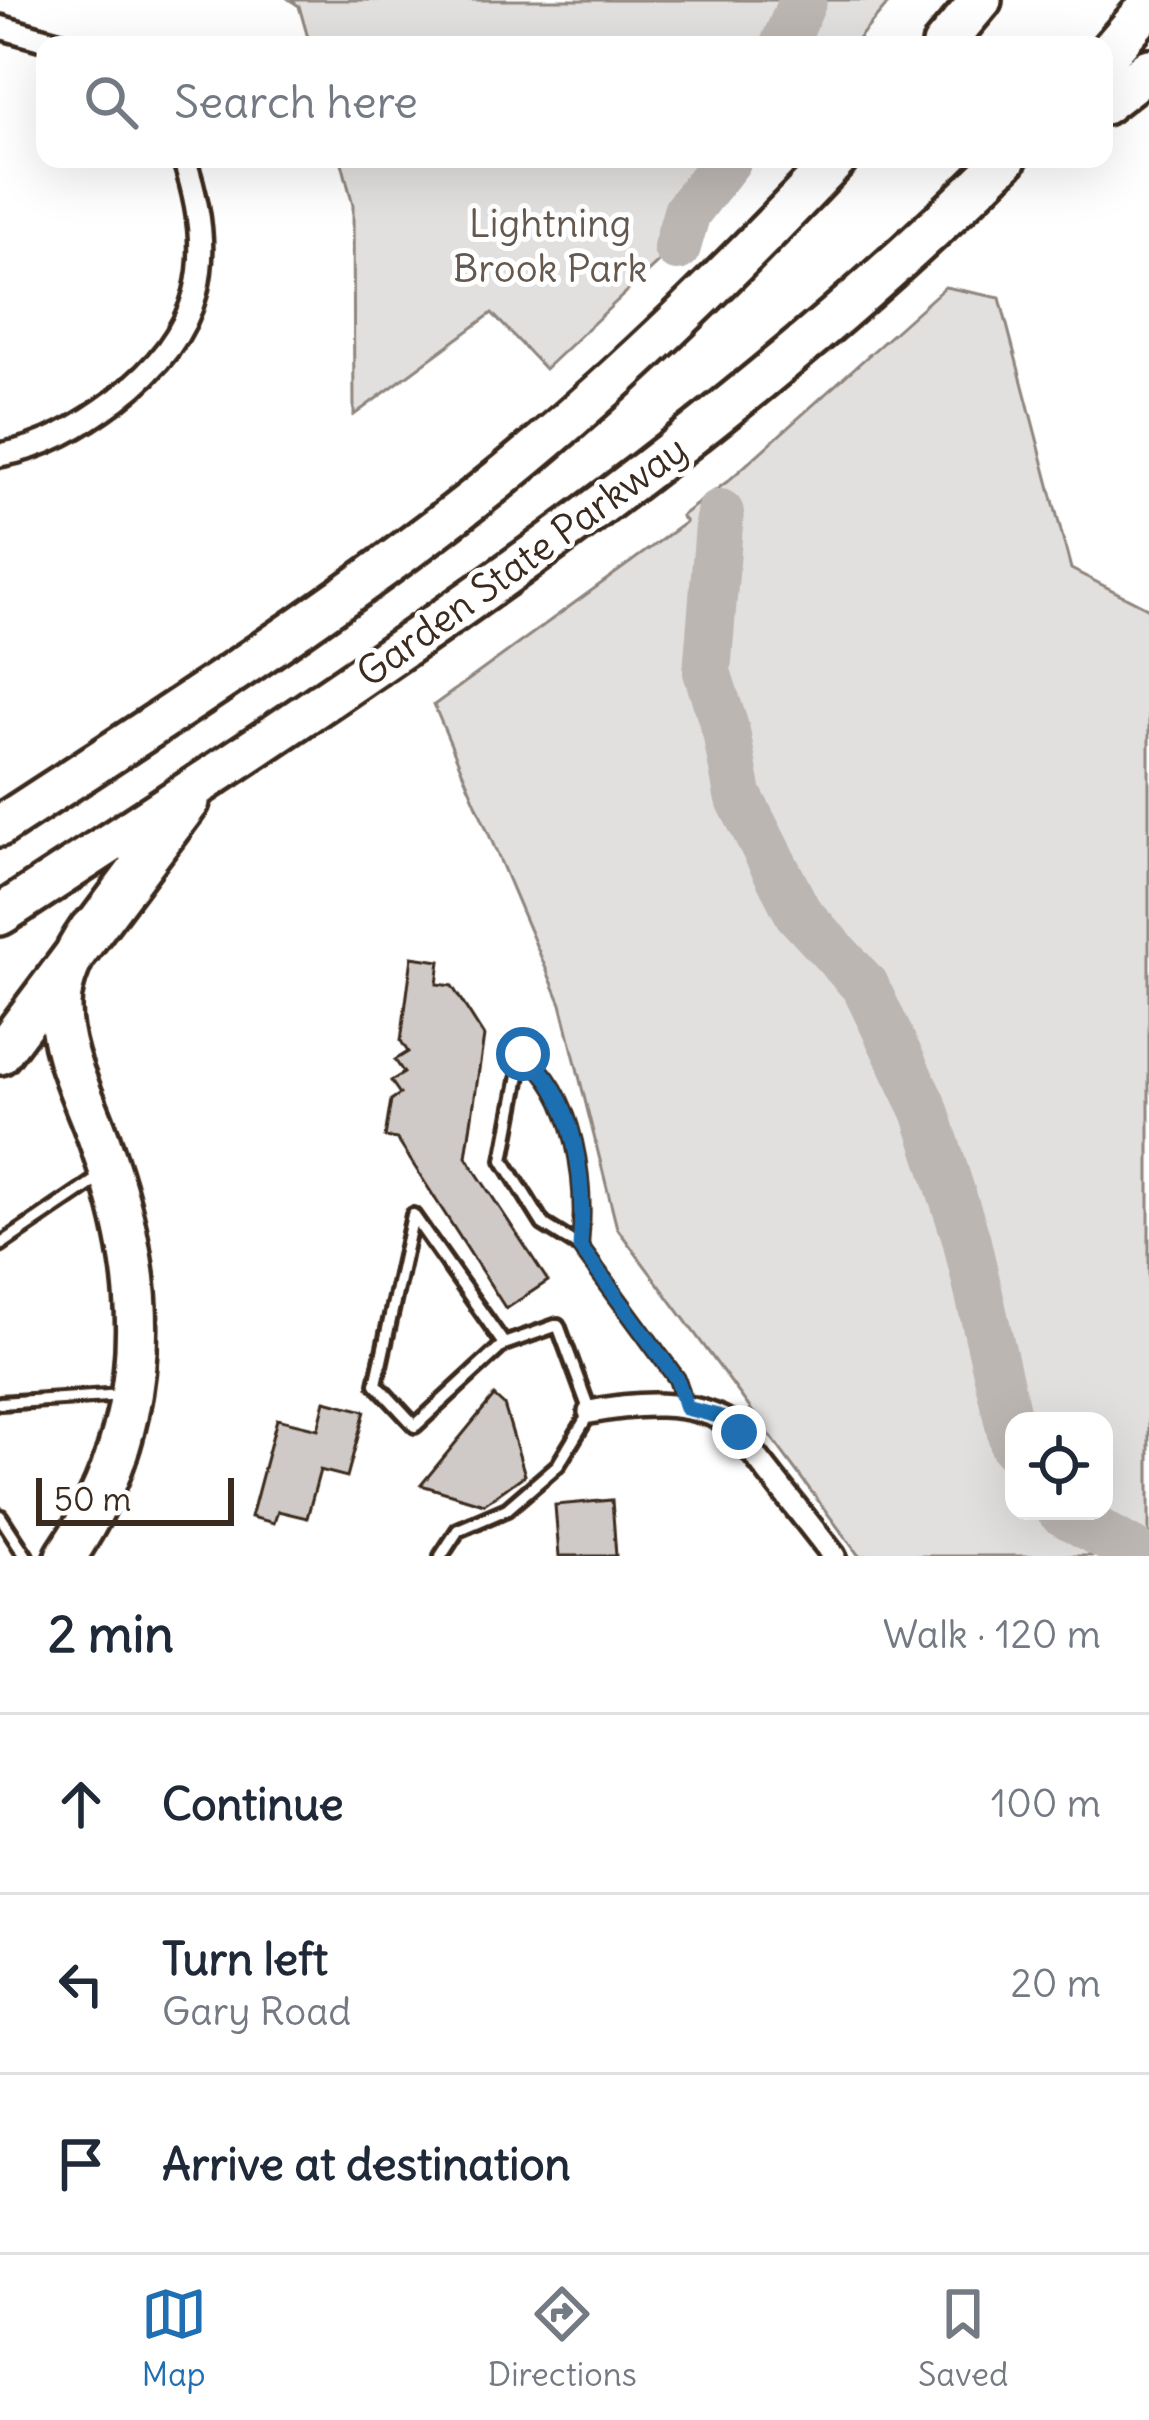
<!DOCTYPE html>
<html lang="en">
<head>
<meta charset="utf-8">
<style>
	body { margin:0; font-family:Delius,sans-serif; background:#f6f6f7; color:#1f2937 }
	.controls { position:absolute; right:36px; bottom:36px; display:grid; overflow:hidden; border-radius:24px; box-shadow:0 12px 48px #0002 }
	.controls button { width:108px; height:108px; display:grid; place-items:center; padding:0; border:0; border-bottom:3px solid #e0e1e3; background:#fff; color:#1f2937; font:60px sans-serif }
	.scale { position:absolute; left:36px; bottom:30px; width:198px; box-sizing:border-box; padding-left:12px; border:6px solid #3b2a1e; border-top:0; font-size:33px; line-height:42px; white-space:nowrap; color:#3b2a1e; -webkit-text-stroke:9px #fff; paint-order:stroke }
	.stop { position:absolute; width:36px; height:36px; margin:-27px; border:9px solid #1f6fb2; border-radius:50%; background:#fff }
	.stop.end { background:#1f6fb2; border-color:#fff; box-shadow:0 3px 12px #0008 }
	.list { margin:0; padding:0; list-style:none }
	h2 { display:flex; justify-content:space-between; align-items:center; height:156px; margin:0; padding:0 48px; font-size:51px }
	h2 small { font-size:39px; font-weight:400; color:#747a83 }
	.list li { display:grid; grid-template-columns:78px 1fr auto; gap:36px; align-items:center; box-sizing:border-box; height:180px; padding:0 48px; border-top:3px solid #e0e1e3 }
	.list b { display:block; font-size:45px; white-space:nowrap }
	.list p { margin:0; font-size:39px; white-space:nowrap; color:#747a83 }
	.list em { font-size:39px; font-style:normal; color:#747a83 }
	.icon { flex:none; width:66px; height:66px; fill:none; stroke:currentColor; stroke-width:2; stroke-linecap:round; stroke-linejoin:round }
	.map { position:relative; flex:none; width:1149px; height:1556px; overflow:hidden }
	.search { position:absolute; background:#fff; box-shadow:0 12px 48px #0002; left:36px; right:36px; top:36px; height:132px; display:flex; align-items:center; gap:30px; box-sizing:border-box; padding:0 42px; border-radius:24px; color:#747a83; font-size:45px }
	.sheet { height:696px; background:#fff }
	nav { display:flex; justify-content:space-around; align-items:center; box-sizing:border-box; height:168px; border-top:3px solid #e0e1e3; background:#fff; font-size:33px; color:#747a83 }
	nav a { display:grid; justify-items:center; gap:6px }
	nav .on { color:#1f6fb2 }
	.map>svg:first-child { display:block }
</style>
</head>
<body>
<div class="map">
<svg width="1149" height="1556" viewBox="0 0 1149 1556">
	<rect width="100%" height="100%" fill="#fff"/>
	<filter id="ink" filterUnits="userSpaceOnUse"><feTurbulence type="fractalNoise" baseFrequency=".00833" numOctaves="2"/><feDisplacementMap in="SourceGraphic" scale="24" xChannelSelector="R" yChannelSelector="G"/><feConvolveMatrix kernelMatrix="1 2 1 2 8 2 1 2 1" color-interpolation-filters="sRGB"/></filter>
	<g filter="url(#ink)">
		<path fill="#e2e0de" stroke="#8e857e" stroke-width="3" fill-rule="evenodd" d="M290 0H891L853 45H310L299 6Z
			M341 159H754L689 233 545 369 492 313 354 415 353 205Z
			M945 287 1000 298 1071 569 1149 609V1556H859L617 1228 561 1004 434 705 686 522 681 516 728 481ZM1014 1421H1104V1511H1014Z"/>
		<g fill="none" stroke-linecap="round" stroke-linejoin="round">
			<path stroke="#bcb6b3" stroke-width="48" d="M784 45 803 0
				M677 247 687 212 728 159
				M720 513 707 672 726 731 738 795 798 913 865 986 925 1111 966 1238 1014 1446
				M1061 1511 1141 1556"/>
		</g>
		<path fill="#cfcac7" stroke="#3b2a1e" stroke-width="3" d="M412 957 440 961 437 984 452 986 484 1036 466 1157 548 1281 506 1309 397 1139 385 1137 391 1100 400 1094 391 1081 404 1073 395 1060 408 1052 401 1041Z
			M494 1396 504 1405 525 1475 484 1504 421 1485Z
			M325 1401 365 1411 347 1477 320 1470 307 1518 278 1511 274 1523 251 1517 277 1419 318 1429Z
			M612 1500 616 1556H559L555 1505Z"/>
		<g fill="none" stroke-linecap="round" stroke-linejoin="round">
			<g stroke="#3b2a1e" stroke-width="20">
				<path id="lane" d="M0 1245 102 1176
					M580 1247C586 1184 577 1094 523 1054L503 1160 543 1224 580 1247 677 1379 685 1405
					M0 1403 123 1395
					M0 1516 26 1556
					M441 1556 458 1530 507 1509 558 1465 590 1412 558 1325 504 1344 415 1426 376 1384 413 1215 504 1344"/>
			</g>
			<g stroke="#3b2a1e" stroke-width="30">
				<path id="street" d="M0 27 64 45
					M0 455C45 447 81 426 117 399 203 334 218 260 184 159
					M590 1412C636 1403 688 1399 730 1423L834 1556"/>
			</g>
			<g stroke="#3b2a1e" stroke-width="48">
				<path id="highway" d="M943 45 981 0
					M1104 58 1149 6
					M1104 104 1149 69
					M0 826C162 720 327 615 479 495 607 394 725 277 837 159
					M0 915C353 685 706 457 1006 159
					M0 1054 189 802
					M66 1556C126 1468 148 1366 131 1260 125 1221 114 1182 101 1145 86 1100 59 1054 60 1005 61 977 74 952 90 929"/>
			</g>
			<use href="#lane" stroke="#fff" stroke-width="10"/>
			<use href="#street" stroke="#fff" stroke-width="21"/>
			<use href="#highway" stroke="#fff" stroke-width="39"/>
		</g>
	</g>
	<g fill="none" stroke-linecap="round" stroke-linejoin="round" filter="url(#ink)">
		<path stroke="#1f6fb2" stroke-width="15" d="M523 1054C577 1094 586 1184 580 1247L677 1379 686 1408 718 1416 739 1432"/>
	</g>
	<g text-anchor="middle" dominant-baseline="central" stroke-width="10" stroke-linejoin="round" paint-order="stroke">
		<g font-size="39" fill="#65584e" stroke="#fff">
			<text x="550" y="223">Lightning<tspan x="550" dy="45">Brook Park</tspan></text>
		</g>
		<g font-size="39" fill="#3b2a1e" stroke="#fff">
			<text transform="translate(522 561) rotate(-36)">Garden State Parkway</text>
		</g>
	</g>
</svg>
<div class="controls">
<button><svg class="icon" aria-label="locate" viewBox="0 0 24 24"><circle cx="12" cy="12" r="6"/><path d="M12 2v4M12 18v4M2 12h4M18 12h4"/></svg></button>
</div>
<div class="scale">50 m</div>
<div class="stop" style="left:523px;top:1054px"></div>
<div class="stop end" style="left:739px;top:1432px"></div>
<div class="search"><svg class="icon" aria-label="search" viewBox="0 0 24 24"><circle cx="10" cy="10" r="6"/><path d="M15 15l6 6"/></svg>Search here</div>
</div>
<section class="sheet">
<h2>2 min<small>Walk · 120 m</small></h2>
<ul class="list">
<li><svg class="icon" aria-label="ahead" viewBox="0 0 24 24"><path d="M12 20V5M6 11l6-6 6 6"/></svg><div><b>Continue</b></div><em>100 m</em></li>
<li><svg class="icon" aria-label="left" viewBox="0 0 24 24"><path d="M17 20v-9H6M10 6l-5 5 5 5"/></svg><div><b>Turn left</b><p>Gary Road</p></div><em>20 m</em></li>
<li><svg class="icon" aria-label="arrive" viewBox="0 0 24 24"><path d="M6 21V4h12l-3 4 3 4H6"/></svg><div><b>Arrive at destination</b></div></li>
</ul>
</section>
<nav>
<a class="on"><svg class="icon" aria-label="map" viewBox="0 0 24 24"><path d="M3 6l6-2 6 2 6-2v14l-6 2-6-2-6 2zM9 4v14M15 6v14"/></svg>Map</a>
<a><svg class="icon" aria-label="directions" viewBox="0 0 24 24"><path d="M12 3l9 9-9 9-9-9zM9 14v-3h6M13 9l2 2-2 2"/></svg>Directions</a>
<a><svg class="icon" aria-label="saved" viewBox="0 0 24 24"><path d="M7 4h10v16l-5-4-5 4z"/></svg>Saved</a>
</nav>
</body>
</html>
